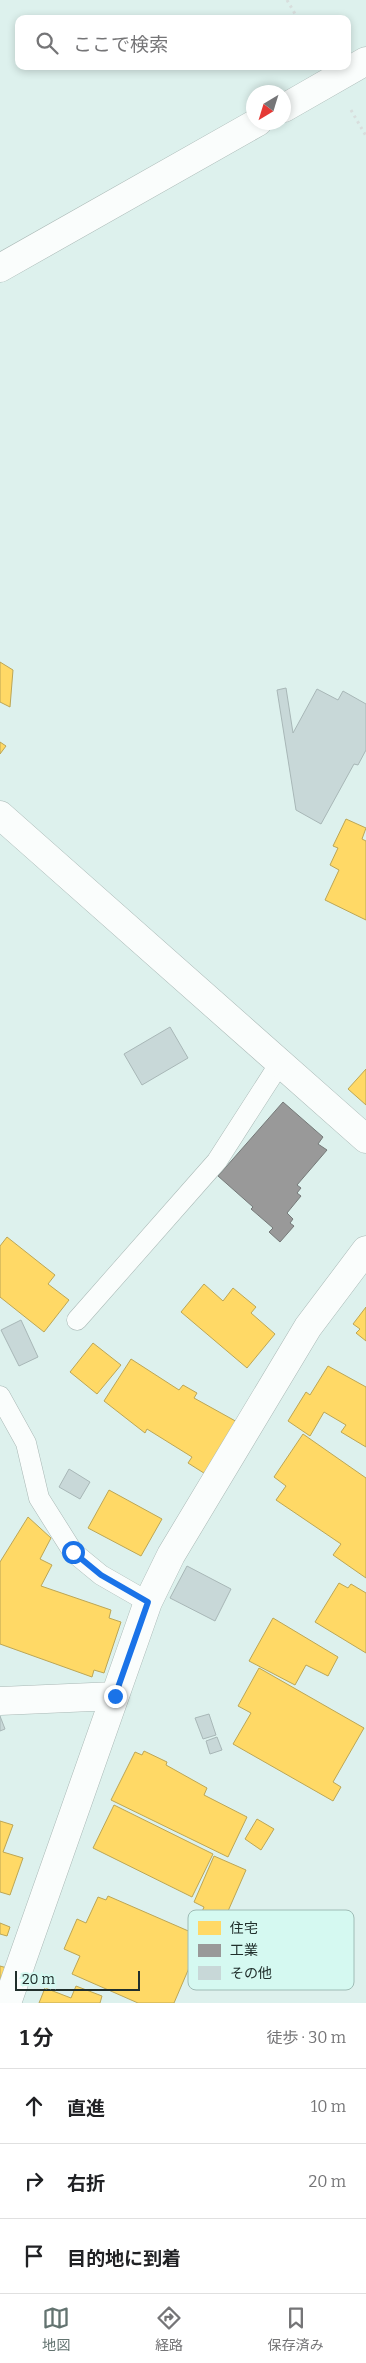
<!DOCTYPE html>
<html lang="ja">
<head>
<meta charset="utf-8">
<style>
	body { margin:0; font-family:Bitter,"Noto Sans JP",serif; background:#f6f6f6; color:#202124 }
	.compass { position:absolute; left:246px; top:85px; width:45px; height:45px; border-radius:50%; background:#fff; box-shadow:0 2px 8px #0003; rotate:218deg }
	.scale { position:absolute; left:15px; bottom:12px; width:125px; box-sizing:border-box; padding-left:5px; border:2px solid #212f2c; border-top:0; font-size:14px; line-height:18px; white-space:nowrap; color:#212f2c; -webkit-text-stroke:4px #d5f9f1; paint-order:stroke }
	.stop { position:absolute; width:15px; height:15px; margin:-11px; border:4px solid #1a73e8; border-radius:50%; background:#fff }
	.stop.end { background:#1a73e8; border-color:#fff; box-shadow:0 1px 5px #0008 }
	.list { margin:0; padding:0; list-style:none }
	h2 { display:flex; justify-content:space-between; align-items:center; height:65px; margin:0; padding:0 20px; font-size:21px }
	h2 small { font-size:16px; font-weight:400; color:#757577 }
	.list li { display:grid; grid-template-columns:32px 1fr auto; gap:15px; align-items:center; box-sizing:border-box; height:75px; padding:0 20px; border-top:1px solid #e0e0e0 }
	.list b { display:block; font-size:19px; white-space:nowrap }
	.list em { font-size:16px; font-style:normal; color:#757577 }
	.icon { flex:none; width:28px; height:28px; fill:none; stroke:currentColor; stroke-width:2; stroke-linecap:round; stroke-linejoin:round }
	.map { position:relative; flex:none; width:366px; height:2003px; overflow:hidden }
	.search { position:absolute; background:#fff; box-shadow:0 2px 8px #0003; left:15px; right:15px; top:15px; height:55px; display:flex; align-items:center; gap:12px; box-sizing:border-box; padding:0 18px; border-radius:10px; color:#757577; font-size:19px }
	.sheet { height:290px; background:#fff }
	nav { display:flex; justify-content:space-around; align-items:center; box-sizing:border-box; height:70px; border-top:1px solid #e0e0e0; background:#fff; font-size:14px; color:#757577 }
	nav a { display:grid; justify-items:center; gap:2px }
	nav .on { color:#637370 }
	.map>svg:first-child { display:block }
</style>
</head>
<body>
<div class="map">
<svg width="366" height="2003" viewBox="0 0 366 2003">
	<rect width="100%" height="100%" fill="#ddf1ed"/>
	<path fill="#ffd966" stroke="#bca655" d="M0 662 13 670 10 707 0 702Z
		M0 742 6 746 0 754Z
		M346 819 366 828 362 839 366 841V920L325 900 339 870 330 865 338 848 333 846Z
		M366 1069V1105L348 1089Z
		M7 1237 55 1275 48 1284 69 1300 44 1332 0 1297V1246Z
		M204 1284 223 1301 233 1288 256 1307 251 1313 275 1334 247 1368 181 1312Z
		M366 1307V1341L356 1333 360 1329 353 1324Z
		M93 1343 121 1365 97 1394 70 1372Z
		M131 1359 179 1390 183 1385 197 1393 194 1398 239 1423 207 1475 188 1463 192 1457 147 1429 145 1433 104 1401Z
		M328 1366 366 1387V1447L341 1432 346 1425 324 1412 310 1436 288 1421 306 1392 310 1395Z
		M303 1434 366 1478V1578L333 1555 341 1544 276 1500 286 1486 274 1477Z
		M109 1490 162 1519 141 1556 88 1528Z
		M28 1517 51 1538 40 1559 52 1565 41 1586 111 1610 109 1618 121 1622 104 1673 94 1670 92 1677 0 1644V1562Z
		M339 1583 348 1588 351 1584 366 1593V1653L315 1622Z
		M273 1618 338 1657 328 1676 306 1665 295 1685 249 1661Z
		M259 1668 364 1728 333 1782 341 1787 333 1801 233 1744 251 1713 238 1706Z
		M144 1751 167 1762 166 1765 207 1788 204 1795 247 1817 228 1857 111 1800 135 1752 142 1755Z
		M114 1805 213 1854 192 1897 93 1848Z
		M257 1819 274 1829 261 1850 245 1839Z
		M0 1821 13 1825 3 1852 23 1858 10 1895 0 1892Z
		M214 1856 246 1870 204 1966 192 1961 174 2003H138L72 1974 80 1956 64 1949 77 1919 86 1923 98 1897 106 1900 108 1896 193 1933 204 1907 194 1902Z
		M0 1923 10 1927 7 1936 0 1934Z
		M0 1966 7 1968 0 1987Z
		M76 1986 102 1996 100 2003H39L45 1988 71 1998Z"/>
	<path fill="#999" stroke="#757978" d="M283 1102 323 1137 318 1144 327 1150 297 1185 301 1188 297 1193 301 1196 287 1213 293 1219 290 1223 294 1226 280 1242 269 1232 273 1228 251 1209 253 1207 218 1176Z"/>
	<path fill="#c8d8d8" stroke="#a8b7b7" d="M286 688 293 733 317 689 338 700 343 691 366 704V750L358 765 354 764 321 824 296 810 277 690Z
		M170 1027 188 1058 142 1085 124 1054Z
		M21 1320 38 1357 19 1366 1 1330Z
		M69 1469 90 1482 80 1499 59 1487Z
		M187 1566 231 1589 215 1621 170 1598Z
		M209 1714 216 1735 203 1739 195 1718Z
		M0 1716 5 1729 0 1731Z
		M217 1737 222 1750 210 1754 206 1741Z"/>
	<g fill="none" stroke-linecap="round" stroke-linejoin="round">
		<g stroke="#a9b8b5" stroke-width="21">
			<path id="service" d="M77 1320 217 1161 280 1063
				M0 1396 26 1443 39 1498 73 1552 101 1575 148 1602"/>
		</g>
		<g stroke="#a9b8b5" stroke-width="29">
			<path id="minor" d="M284 108 366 61
				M0 268 258 122
				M0 815 366 1139
				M0 1701 115 1696
				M7 2003 148 1602 171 1555 308 1327 366 1250"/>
		</g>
		<path stroke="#d8dedd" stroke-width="3" stroke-dasharray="2.5 4" stroke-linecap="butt" d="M287 0 298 19
			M351 110 366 136"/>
		<use href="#service" stroke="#fafdfc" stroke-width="20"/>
		<use href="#minor" stroke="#fafdfc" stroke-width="28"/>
	</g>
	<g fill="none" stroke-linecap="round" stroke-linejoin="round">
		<path stroke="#1a73e8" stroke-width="6" d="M73 1552 101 1575 148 1602 115 1696"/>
	</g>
	<rect x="188" y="1910" width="166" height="80" rx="8" fill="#d5f9f1" stroke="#9fbcb6" stroke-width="1"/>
	<rect x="198" y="1921" width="23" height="14" fill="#ffd966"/>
	<rect x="198" y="1944" width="23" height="13" fill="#999"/>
	<rect x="198" y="1966" width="23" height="14" fill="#c8d8d8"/>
	<g font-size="14" fill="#212f2c">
		<text x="230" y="1933">住宅</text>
		<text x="230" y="1955">工業</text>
		<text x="230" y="1978">その他</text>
	</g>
</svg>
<svg class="compass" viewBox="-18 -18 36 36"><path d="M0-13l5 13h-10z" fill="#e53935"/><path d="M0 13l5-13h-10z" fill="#757577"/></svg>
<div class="scale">20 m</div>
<div class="stop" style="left:73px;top:1552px"></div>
<div class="stop end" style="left:115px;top:1696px"></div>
<div class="search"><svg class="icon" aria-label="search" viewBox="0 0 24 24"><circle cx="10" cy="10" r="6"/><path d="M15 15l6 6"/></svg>ここで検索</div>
</div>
<section class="sheet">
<h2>1 分<small>徒歩 · 30 m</small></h2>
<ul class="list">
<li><svg class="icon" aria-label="ahead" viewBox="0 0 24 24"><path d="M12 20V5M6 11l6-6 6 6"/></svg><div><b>直進</b></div><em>10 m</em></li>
<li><svg class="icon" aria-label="right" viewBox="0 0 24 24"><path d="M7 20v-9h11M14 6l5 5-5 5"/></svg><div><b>右折</b></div><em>20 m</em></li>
<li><svg class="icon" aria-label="arrive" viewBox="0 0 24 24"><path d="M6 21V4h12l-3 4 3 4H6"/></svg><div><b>目的地に到着</b></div></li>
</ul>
</section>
<nav>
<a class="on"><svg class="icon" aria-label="map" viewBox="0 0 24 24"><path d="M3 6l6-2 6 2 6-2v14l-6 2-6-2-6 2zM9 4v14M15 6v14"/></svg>地図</a>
<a><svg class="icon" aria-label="directions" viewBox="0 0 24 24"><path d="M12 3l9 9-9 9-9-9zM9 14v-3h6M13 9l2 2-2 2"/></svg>経路</a>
<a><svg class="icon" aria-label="saved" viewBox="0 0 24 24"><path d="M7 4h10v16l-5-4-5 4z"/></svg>保存済み</a>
</nav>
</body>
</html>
